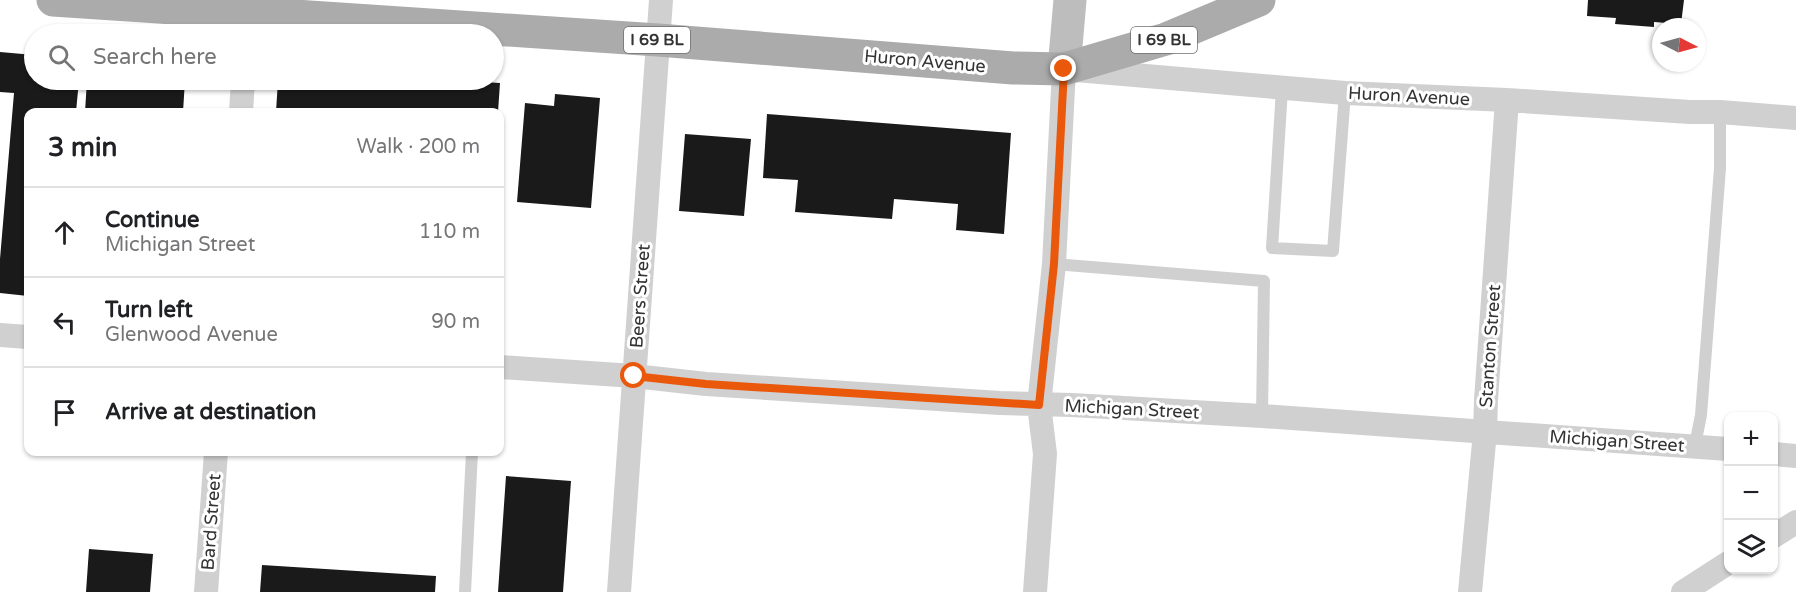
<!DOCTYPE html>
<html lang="en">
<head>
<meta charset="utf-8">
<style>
	body { margin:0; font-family:"Varela Round",sans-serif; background:#f2f2f2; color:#202124 }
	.controls { position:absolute; right:18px; bottom:18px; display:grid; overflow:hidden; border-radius:12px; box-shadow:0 2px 4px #0004 }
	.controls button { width:54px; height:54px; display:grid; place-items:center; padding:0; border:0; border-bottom:2px solid #e0e0e0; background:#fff; color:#202124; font:30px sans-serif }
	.compass { position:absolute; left:1652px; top:18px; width:54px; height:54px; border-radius:50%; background:#fff; box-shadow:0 2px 4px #0004; rotate:96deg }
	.stop { position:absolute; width:18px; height:18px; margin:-14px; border:4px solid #ea580c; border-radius:50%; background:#fff }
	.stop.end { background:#ea580c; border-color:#fff; box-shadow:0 2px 6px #0008 }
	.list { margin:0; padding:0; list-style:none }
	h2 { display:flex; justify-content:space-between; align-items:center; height:78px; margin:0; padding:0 24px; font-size:26px }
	h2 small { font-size:20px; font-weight:400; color:#757577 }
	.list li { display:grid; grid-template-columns:39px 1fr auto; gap:18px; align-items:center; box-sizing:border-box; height:90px; padding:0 24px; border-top:2px solid #e0e0e0 }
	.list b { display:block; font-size:22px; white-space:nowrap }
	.list p { margin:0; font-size:20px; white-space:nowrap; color:#757577 }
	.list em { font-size:20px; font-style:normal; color:#757577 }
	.icon { flex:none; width:33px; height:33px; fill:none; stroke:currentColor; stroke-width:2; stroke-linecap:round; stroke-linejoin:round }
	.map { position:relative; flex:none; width:1796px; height:592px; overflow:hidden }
	.search { position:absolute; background:#fff; box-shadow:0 2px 4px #0004; left:24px; top:24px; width:480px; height:66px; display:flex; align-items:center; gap:15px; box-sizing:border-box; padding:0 21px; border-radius:33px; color:#757577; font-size:22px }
	.panel { position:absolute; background:#fff; box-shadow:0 2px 4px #0004; left:24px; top:108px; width:480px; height:348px; border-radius:12px }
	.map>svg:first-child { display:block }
</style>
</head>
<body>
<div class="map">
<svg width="1796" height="592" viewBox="0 0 1796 592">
	<rect width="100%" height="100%" fill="#fff"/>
	<path fill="#1a1a1a" d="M1588 0H1684L1681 24 1654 22V27L1615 24 1616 18 1587 16Z
		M0 52 34 55V80H79L76 112H28V296L0 293V259L14 93 0 92Z
		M87 80H185L183 112H85Z
		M278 80H449L500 83 498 112H276Z
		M555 94 600 98 591 208 517 202 525 103 554 106Z
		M767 114 1011 133 1004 234 956 230 958 204 894 199 892 219 795 212 798 180 763 178Z
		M685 134 751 139 744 216 679 211Z
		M506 476 571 481 563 592H498Z
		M89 549 153 554 150 592H86Z
		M262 565 436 576 435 592H260Z"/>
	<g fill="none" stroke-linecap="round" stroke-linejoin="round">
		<path stroke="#d0d0d0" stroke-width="12" d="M1282 89 1272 248 1333 251 1345 93
			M1054 264 1264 281 1262 416
			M1695 445 1701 415 1720 168V112
			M465 592 472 452"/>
		<path stroke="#d0d0d0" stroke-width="24" d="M247 34 249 0
			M241 112 243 80
			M0 335 28 337
			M500 367 634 376 706 384 1000 403 1072 405 1262 416 1728 449
			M1774 454 1796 456
			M1774 536 1796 522
			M206 592 216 452
			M619 592 661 0
			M1035 592 1045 454 1039 405 1054 264 1064 69 1345 93 1507 100 1690 112H1720L1796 118
			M1470 592 1485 432 1486 400 1507 100
			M1683 592 1728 563"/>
		<path stroke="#bdbdbd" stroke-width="33" d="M1064 69 1070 0"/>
		<path stroke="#ababab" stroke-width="33" d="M53 0 658 40 1013 68 1064 69 1166 39 1259 0"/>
	</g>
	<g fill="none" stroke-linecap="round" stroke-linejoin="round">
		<path stroke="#ea580c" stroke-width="8" d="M634 376 706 384 1039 405 1054 264 1064 69"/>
	</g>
	<g text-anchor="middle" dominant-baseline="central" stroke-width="6" stroke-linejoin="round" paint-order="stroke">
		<g fill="#fff" stroke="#707070" stroke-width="1.5">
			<rect x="624" y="27" width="66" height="26" rx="4.5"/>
			<rect x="1131" y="27" width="66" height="26" rx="4.5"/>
		</g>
		<g font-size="16" font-weight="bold" fill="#333">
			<text x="657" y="40">I 69 BL</text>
			<text x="1164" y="40">I 69 BL</text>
		</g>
		<g font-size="18" fill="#333" stroke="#fff">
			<text transform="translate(925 61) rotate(5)">Huron Avenue</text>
			<text transform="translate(1409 96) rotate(3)">Huron Avenue</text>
			<text transform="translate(640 296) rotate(-86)">Beers Street</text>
			<text transform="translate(1490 346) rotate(-86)">Stanton Street</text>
			<text transform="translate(1132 409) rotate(3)">Michigan Street</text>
			<text transform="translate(1617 441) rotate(4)">Michigan Street</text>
			<text transform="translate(211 522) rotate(-86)">Bard Street</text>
		</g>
	</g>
</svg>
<div class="controls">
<button>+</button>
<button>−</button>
<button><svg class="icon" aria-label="layers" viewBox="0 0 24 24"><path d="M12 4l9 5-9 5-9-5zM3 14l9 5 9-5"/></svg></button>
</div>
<svg class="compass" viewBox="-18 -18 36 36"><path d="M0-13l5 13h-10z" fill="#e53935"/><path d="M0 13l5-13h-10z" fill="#757577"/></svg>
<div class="stop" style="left:634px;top:376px"></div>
<div class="stop end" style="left:1064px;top:69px"></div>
<div class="search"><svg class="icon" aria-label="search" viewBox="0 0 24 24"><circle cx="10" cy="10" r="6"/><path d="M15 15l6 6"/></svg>Search here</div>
<section class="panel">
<h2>3 min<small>Walk · 200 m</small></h2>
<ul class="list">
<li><svg class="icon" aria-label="ahead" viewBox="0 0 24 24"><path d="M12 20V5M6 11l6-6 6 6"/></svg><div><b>Continue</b><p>Michigan Street</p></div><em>110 m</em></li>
<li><svg class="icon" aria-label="left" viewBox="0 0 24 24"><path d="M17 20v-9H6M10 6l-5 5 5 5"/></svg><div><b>Turn left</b><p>Glenwood Avenue</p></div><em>90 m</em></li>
<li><svg class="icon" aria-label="arrive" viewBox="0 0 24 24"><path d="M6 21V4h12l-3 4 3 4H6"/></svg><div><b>Arrive at destination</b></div></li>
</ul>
</section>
</div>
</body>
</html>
